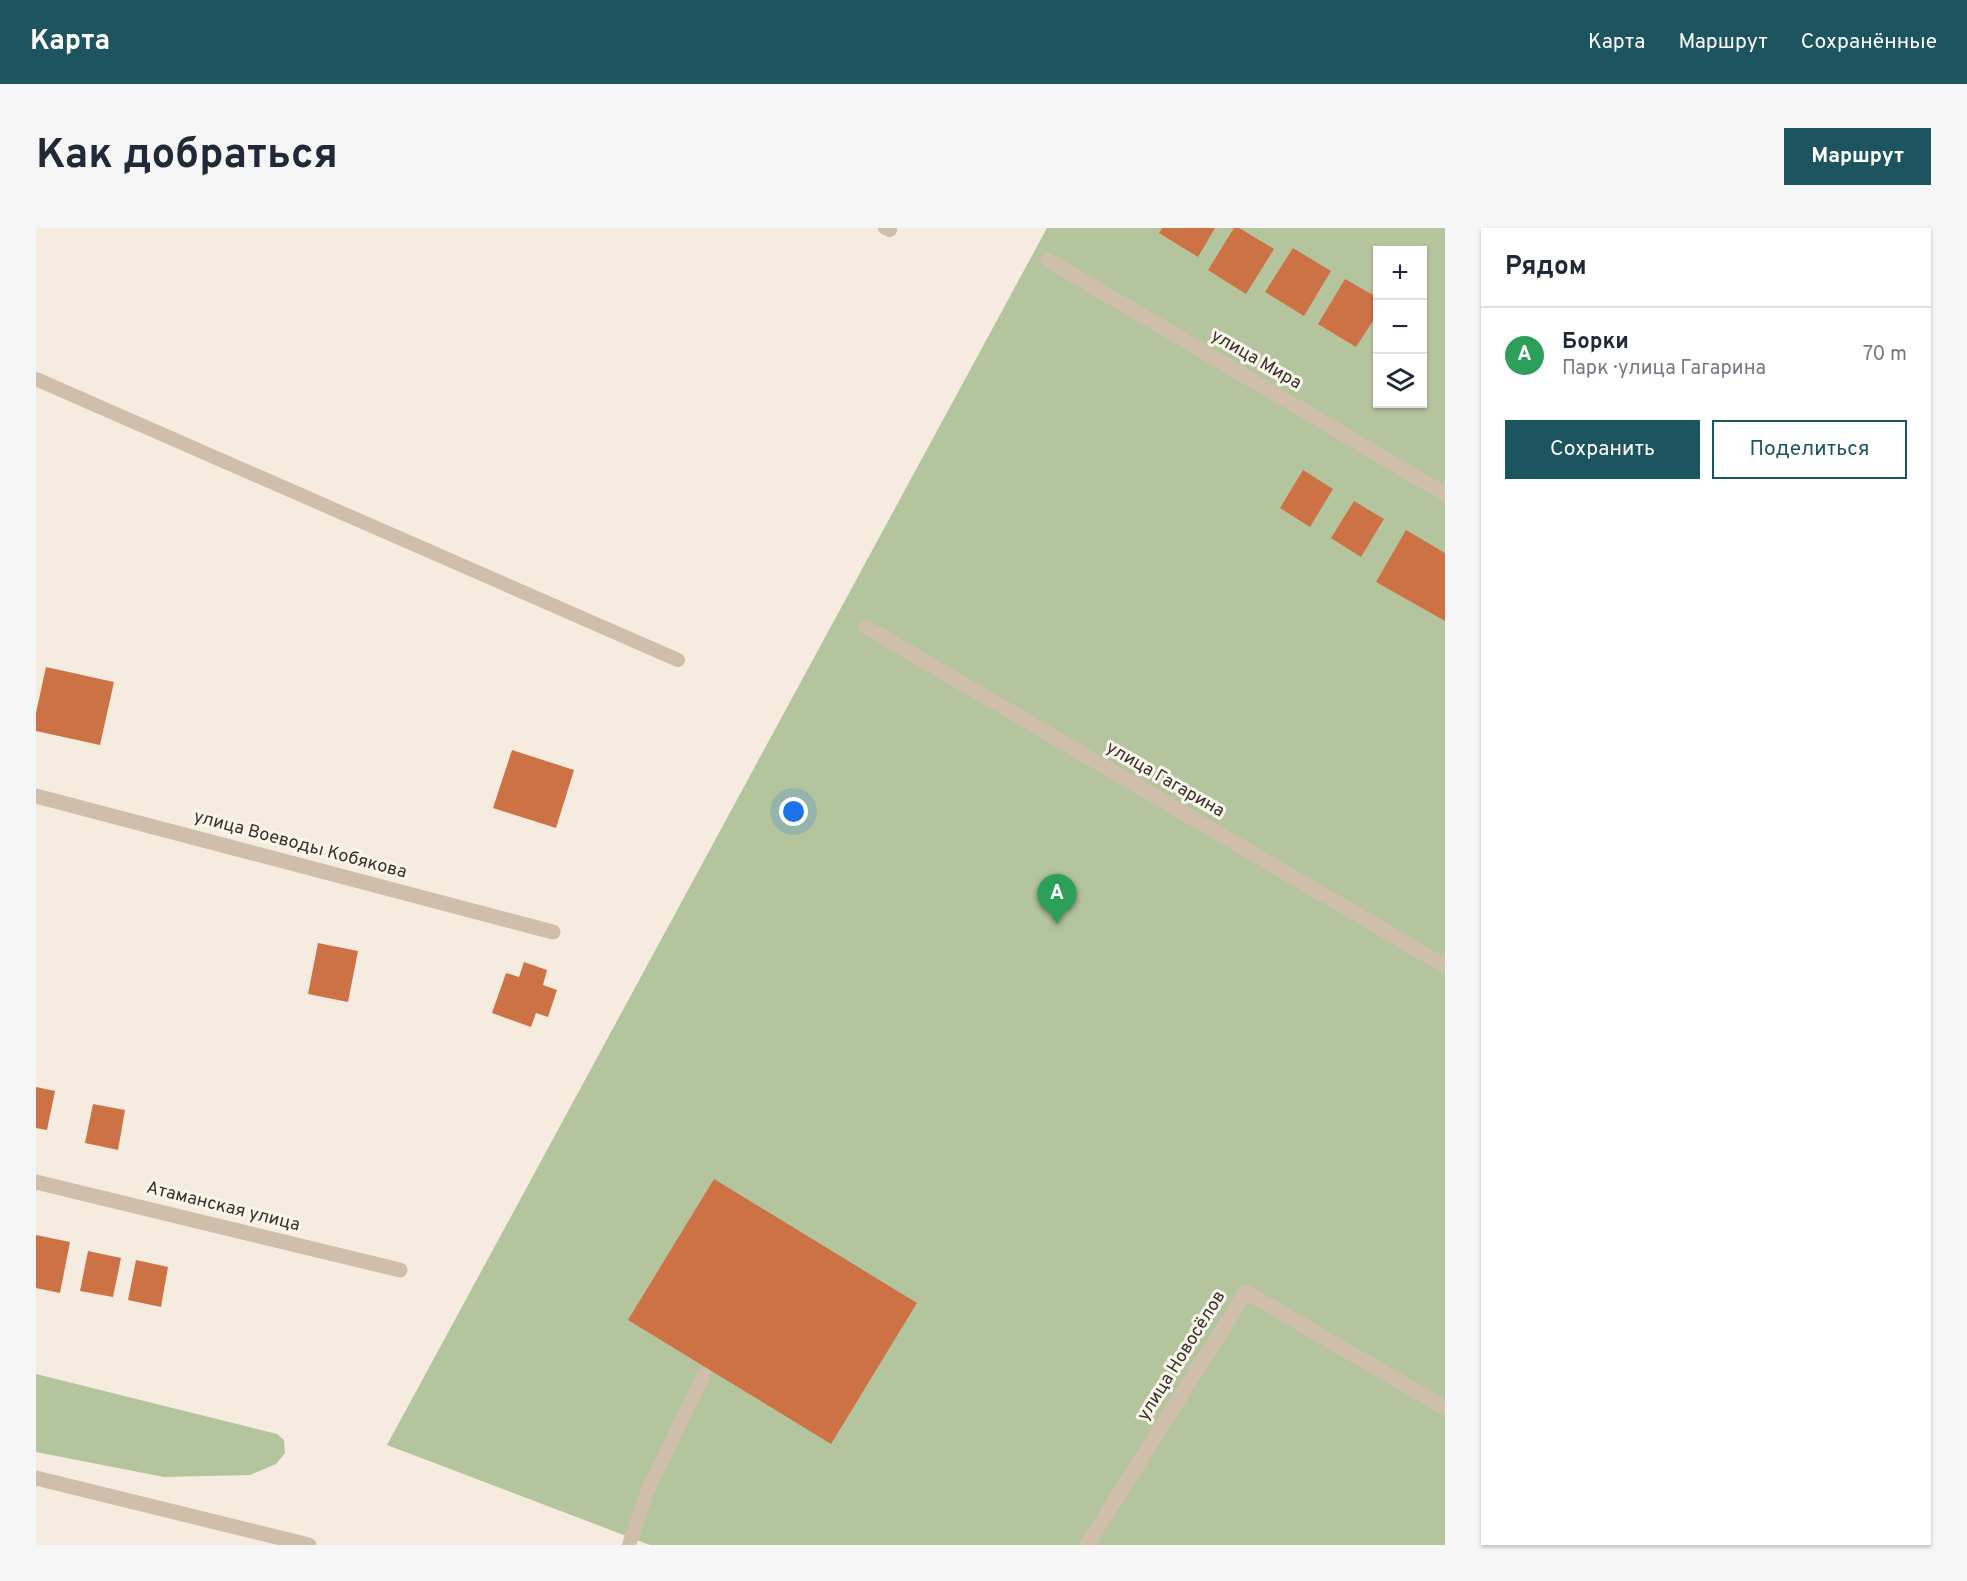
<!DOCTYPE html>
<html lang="ru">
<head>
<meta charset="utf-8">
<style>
	body { margin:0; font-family:Overpass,sans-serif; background:#f6f6f7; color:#1f2937 }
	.controls { position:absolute; right:18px; top:18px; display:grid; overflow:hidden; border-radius:0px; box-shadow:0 2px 4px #0004 }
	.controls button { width:54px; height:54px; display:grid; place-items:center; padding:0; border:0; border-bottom:2px solid #e0e1e3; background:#fff; color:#1f2937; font:30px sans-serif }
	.you { position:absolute; left:758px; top:584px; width:21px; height:21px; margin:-15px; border:4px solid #fff; border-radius:50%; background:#1a73e8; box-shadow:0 0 0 9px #1a73e833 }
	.badge { display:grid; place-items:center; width:39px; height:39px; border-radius:50%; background:#1c5560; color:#fff; font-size:20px; font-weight:700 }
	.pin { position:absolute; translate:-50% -50px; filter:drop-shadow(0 2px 3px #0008) }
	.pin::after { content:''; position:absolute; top:32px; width:21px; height:18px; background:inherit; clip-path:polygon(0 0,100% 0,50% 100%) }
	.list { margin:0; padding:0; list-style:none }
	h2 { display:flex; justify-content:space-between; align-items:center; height:78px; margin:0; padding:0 24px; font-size:26px }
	h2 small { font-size:20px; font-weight:400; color:#747a83 }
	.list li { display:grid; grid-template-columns:39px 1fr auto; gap:18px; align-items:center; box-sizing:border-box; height:96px; padding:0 24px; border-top:2px solid #e0e1e3 }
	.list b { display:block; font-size:22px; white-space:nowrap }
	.list p { margin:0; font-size:20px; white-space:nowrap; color:#747a83 }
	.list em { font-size:20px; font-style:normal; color:#747a83 }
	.actions { display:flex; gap:12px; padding:18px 24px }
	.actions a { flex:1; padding:14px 0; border:2px solid #1c5560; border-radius:0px; text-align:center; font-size:21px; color:#1c5560 }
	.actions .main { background:#1c5560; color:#fff }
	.icon { flex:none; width:33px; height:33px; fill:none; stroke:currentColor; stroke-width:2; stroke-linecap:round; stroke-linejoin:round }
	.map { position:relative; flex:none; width:1409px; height:1317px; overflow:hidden; border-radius:0px }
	header { display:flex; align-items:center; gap:36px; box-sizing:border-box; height:84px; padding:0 30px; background:#1c5560; color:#fff }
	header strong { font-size:28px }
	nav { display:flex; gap:33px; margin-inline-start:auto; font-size:21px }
	.intro { display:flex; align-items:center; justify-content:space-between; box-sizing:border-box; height:144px; padding:0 36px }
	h1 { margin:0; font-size:42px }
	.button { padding:15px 27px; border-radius:0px; background:#1c5560; color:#fff; font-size:21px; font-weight:700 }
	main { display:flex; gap:36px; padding:0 36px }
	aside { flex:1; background:#fff; border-radius:0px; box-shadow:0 2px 4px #0004 }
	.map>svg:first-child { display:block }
</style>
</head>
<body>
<header>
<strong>Карта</strong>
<nav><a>Карта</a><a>Маршрут</a><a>Сохранённые</a></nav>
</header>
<div class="intro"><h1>Как добраться</h1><a class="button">Маршрут</a></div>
<main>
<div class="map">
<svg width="1409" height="1317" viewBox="0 0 1409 1317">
	<rect width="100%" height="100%" fill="#f5ecdf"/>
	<path fill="#b4c59e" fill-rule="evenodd" d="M1011 0H1409V1317H614L351 1217ZM1342 22H1386V176H1342Z
		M0 1146 241 1206 248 1212 249 1225 240 1236 214 1247 128 1249 0 1224Z"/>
	<path fill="#cd7245" d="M1126 0H1179L1162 29 1123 5Z
		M1198 0H1203L1238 21 1210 66 1172 42Z
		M1257 20 1295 43 1268 88 1229 64Z
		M1309 51 1342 70V85L1320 119 1282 96Z
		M1267 242 1297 261 1274 299 1244 280Z
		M1318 273 1348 291 1325 329 1295 310Z
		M1370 302 1409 325V393L1340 354Z
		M10 439 78 454 64 517 0 503V485Z
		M476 522 538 542 520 600 457 580Z
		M282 715 322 723 312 774 272 766Z
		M488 734 511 742 507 757 521 762 512 789 500 785 495 799 456 785 470 745 483 749Z
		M0 859 19 863 11 902 0 900Z
		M57 876 89 882 82 922 49 915Z
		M678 951 881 1075 795 1216 592 1092Z
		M0 1007 34 1014 24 1065 0 1060Z
		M52 1023 85 1030 77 1069 44 1063Z
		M100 1032 132 1039 125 1079 92 1072Z"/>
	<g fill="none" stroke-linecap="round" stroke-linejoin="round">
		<path stroke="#cebeaa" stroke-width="14" d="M849 0 854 2
			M0 151 642 432
			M593 1317 612 1261 668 1147"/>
		<path stroke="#cebeaa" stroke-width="15" d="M1012 32 1409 266
			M830 399 1409 738
			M0 568 517 704
			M0 954 364 1042
			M1051 1317 1210 1064 1409 1180"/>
		<path stroke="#cebeaa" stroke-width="15" d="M0 1250 273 1317"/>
	</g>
	<g text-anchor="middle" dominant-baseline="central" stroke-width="6" stroke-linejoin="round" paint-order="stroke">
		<g font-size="18" fill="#3b312a" stroke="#fbf6ec">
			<text transform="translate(1220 132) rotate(30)">улица Мира</text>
			<text transform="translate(1129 552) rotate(30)">улица Гагарина</text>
			<text transform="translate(264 617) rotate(15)">улица Воеводы Кобякова</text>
			<text transform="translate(187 979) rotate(14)">Атаманская улица</text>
			<text transform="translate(1146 1128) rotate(-58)">улица Новосёлов</text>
		</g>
	</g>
</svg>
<div class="controls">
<button>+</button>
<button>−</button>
<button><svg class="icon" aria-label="layers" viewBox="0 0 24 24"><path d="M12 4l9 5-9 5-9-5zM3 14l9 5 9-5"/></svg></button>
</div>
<div class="you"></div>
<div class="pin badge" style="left:1021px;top:696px;background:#2e9e5b">A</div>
</div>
<aside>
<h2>Рядом<small></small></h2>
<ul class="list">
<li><span class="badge" style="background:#2e9e5b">A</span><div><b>Борки</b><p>Парк · улица Гагарина</p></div><em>70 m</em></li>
</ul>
<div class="actions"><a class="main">Сохранить</a><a>Поделиться</a></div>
</aside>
</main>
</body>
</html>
